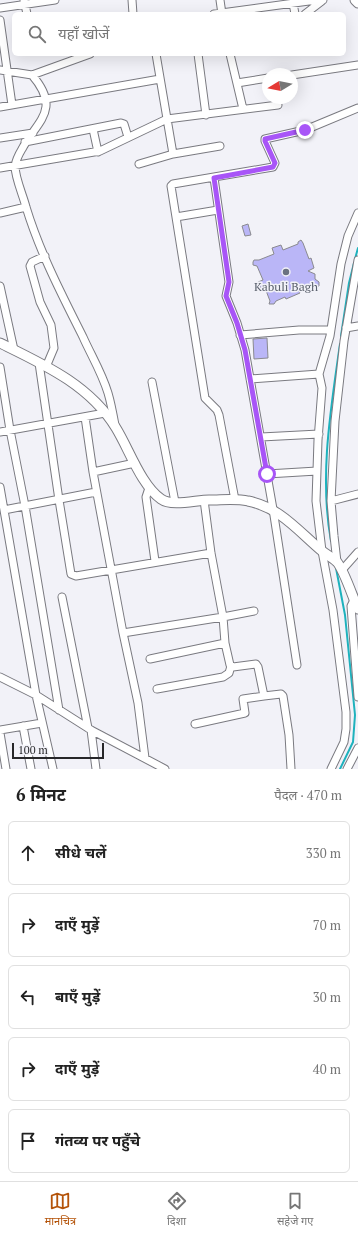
<!DOCTYPE html>
<html lang="hi">
<head>
<meta charset="utf-8">
<style>
	body { margin:0; font-family:"PT Serif","Noto Sans Devanagari",serif; background:#f6f6f6; color:#222 }
	.compass { position:absolute; left:262px; top:68px; width:36px; height:36px; border-radius:50%; background:#fff; box-shadow:0 4px 16px #0002; rotate:260deg }
	.scale { position:absolute; left:12px; bottom:10px; width:92px; box-sizing:border-box; padding-left:4px; border:2px solid #272729; border-top:0; font-size:11px; line-height:14px; white-space:nowrap; color:#272729; -webkit-text-stroke:3px #f2f2f8; paint-order:stroke }
	.stop { position:absolute; width:12px; height:12px; margin:-9px; border:3px solid #a855f7; border-radius:50%; background:#fff }
	.stop.end { background:#a855f7; border-color:#fff; box-shadow:0 1px 4px #0008 }
	.list { margin:0; padding:0; list-style:none }
	h2 { display:flex; justify-content:space-between; align-items:center; height:52px; margin:0; padding:0 16px; font-size:17px }
	h2 small { font-size:13px; font-weight:400; color:#767676 }
	.list li { display:grid; grid-template-columns:26px 1fr auto; gap:12px; align-items:center; box-sizing:border-box; height:64px; margin:0 8px 8px; padding:0 8px; border:1px solid #e0e0e0; border-radius:6px }
	.list b { display:block; font-size:15px; white-space:nowrap }
	.list em { font-size:13px; font-style:normal; color:#767676 }
	.icon { flex:none; width:22px; height:22px; fill:none; stroke:currentColor; stroke-width:2; stroke-linecap:round; stroke-linejoin:round }
	.map { position:relative; flex:none; width:358px; height:769px; overflow:hidden }
	.search { position:absolute; background:#fff; box-shadow:0 4px 16px #0002; left:12px; right:12px; top:12px; height:44px; display:flex; align-items:center; gap:10px; box-sizing:border-box; padding:0 14px; border-radius:6px; color:#767676; font-size:15px }
	.sheet { height:412px; background:#fff }
	nav { display:flex; justify-content:space-around; align-items:center; box-sizing:border-box; height:56px; border-top:1px solid #e0e0e0; background:#fff; font-size:11px; color:#767676 }
	nav a { display:grid; justify-items:center; gap:2px }
	nav .on { color:#b45309 }
	.map>svg:first-child { display:block }
</style>
</head>
<body>
<div class="map">
<svg width="358" height="769" viewBox="0 0 358 769">
	<rect width="100%" height="100%" fill="#f2f2f8"/>
	<g fill="none" stroke-linecap="round" stroke-linejoin="round">
		<path stroke="#1eb2bd" stroke-width="2" d="M355 259 358 248
			M341 336 349 283 354 263
			M331 541C319 476 331 408 340 344
			M336 568 345 615 355 715 353 742 340 769"/>
	</g>
	<path fill="#bab6f7" stroke="#8a8a8f" d="M248 224 251 235 245 236 242 226Z
		M301 240 303 243 309 259 311 258 314 268 308 271 315 274V279L319 282V286L315 288 310 286 299 291 300 293 286 299 285 297 276 301 274 304H269L270 301 265 288 261 289 258 282 263 280 257 266 253 265V262L254 260H259L274 254 272 248 281 245 283 250 298 244V242Z
		M267 338 268 358 254 359 253 339Z"/>
	<g fill="none" stroke-linecap="round" stroke-linejoin="round">
		<g stroke="#7a7a80" stroke-width="9">
			<path id="minor" d="M24 0 27 14
				M132 0 133 14
				M220 0 222 14
				M293 3 295 14
				M0 8 55 0
				M214 14 309 1 323 0
				M305 14 322 1
				M0 20 12 105
				M156 54 173 154
				M198 54 206 115
				M230 54 243 109
				M0 70 32 75 90 54
				M32 75C62 110 37 121 22 149 19 154 16 160 15 166 15 178 23 195 26 207 40 253 62 295 83 337 91 355 102 373 108 393 111 403 113 414 115 425
				M292 75 358 65
				M237 83 268 78
				M0 107 160 79
				M93 129 98 152
				M0 138 33 133
				M25 142 121 123 124 124 128 137
				M139 164 173 154 220 146
				M0 168 100 151 167 119 278 105
				M214 178 229 282 226 296 237 323 245 350 273 509 297 665
				M0 213 26 207
				M176 217 218 210
				M45 256 32 262 30 266 40 302 51 325 54 348 46 367
				M0 286 14 350
				M346 328 358 326
				M240 335 299 330H330
				M39 363 59 500 71 574 76 576 211 553
				M0 367 10 430 25 506 59 710
				M250 379 319 374
				M152 382 175 502
				M85 417 93 472
				M0 432 105 413
				M261 437 319 434
				M135 463 93 472 123 633 138 703 145 758
				M267 474 317 471
				M0 487 36 695 53 769
				M149 488 146 497 155 561
				M204 500 211 553 223 617 225 643 230 665 233 667 256 664 258 667 264 696 281 694 283 696 289 735 291 769
				M235 500 219 415 217 410 205 398 171 186 173 184 273 167 275 163 265 141V139L305 130 358 108
				M331 501 358 494
				M4 510 96 492
				M337 562 334 536 331 501 335 421 344 341 358 260
				M342 570 358 552
				M62 597 88 728
				M354 600 351 606 358 697
				M123 633 223 617 254 611
				M150 659 225 643
				M0 677 36 695 91 730 165 769
				M157 689 223 677 229 673 231 666
				M195 724 245 713 243 699 264 696
				M23 726 31 769
				M0 730 42 723
				M91 730 96 769
				M0 733 6 769
				M331 769 344 742 346 729V712L333 610 322 551 316 501 318 440 322 388 319 374 330 336 341 264 348 236 358 213
				M347 769 358 748"/>
		</g>
		<g stroke="#7a7a80" stroke-width="11">
			<path id="tertiary" d="M355 0 358 3
				M0 343C43 364 90 385 116 428 129 449 141 485 161 499 172 507 196 500 209 500 222 500 236 498 248 501 281 508 298 531 322 551 327 555 333 558 337 562 344 570 353 598 358 609"/>
		</g>
		<use href="#minor" stroke="#fff" stroke-width="7"/>
		<use href="#tertiary" stroke="#fff" stroke-width="9"/>
	</g>
	<g fill="none" stroke-linecap="round" stroke-linejoin="round">
		<path stroke="#a855f7" stroke-width="5" d="M267 474 245 350 237 323 226 296 229 282 214 178 273 167 275 163 265 141V139L305 130"/>
	</g>
	<circle fill="#6b7280" stroke="#f2f2f8" stroke-width="1.5" cx="286" cy="272" r="4"/>
	<g text-anchor="middle" dominant-baseline="central" stroke-width="3" stroke-linejoin="round" paint-order="stroke">
		<g font-size="12" fill="#5b616d" stroke="#f2f2f8">
			<text x="286" y="286">Kabuli Bagh</text>
		</g>
	</g>
</svg>
<svg class="compass" viewBox="-18 -18 36 36"><path d="M0-13l5 13h-10z" fill="#e53935"/><path d="M0 13l5-13h-10z" fill="#767676"/></svg>
<div class="scale">100 m</div>
<div class="stop" style="left:267px;top:474px"></div>
<div class="stop end" style="left:305px;top:130px"></div>
<div class="search"><svg class="icon" aria-label="search" viewBox="0 0 24 24"><circle cx="10" cy="10" r="6"/><path d="M15 15l6 6"/></svg>यहाँ खोजें</div>
</div>
<section class="sheet">
<h2>6 मिनट<small>पैदल · 470 m</small></h2>
<ul class="list">
<li><svg class="icon" aria-label="ahead" viewBox="0 0 24 24"><path d="M12 20V5M6 11l6-6 6 6"/></svg><div><b>सीधे चलें</b></div><em>330 m</em></li>
<li><svg class="icon" aria-label="right" viewBox="0 0 24 24"><path d="M7 20v-9h11M14 6l5 5-5 5"/></svg><div><b>दाएँ मुड़ें</b></div><em>70 m</em></li>
<li><svg class="icon" aria-label="left" viewBox="0 0 24 24"><path d="M17 20v-9H6M10 6l-5 5 5 5"/></svg><div><b>बाएँ मुड़ें</b></div><em>30 m</em></li>
<li><svg class="icon" aria-label="right" viewBox="0 0 24 24"><path d="M7 20v-9h11M14 6l5 5-5 5"/></svg><div><b>दाएँ मुड़ें</b></div><em>40 m</em></li>
<li><svg class="icon" aria-label="arrive" viewBox="0 0 24 24"><path d="M6 21V4h12l-3 4 3 4H6"/></svg><div><b>गंतव्य पर पहुँचे</b></div></li>
</ul>
</section>
<nav>
<a class="on"><svg class="icon" aria-label="map" viewBox="0 0 24 24"><path d="M3 6l6-2 6 2 6-2v14l-6 2-6-2-6 2zM9 4v14M15 6v14"/></svg>मानचित्र</a>
<a><svg class="icon" aria-label="directions" viewBox="0 0 24 24"><path d="M12 3l9 9-9 9-9-9zM9 14v-3h6M13 9l2 2-2 2"/></svg>दिशा</a>
<a><svg class="icon" aria-label="saved" viewBox="0 0 24 24"><path d="M7 4h10v16l-5-4-5 4z"/></svg>सहेजे गए</a>
</nav>
</body>
</html>
